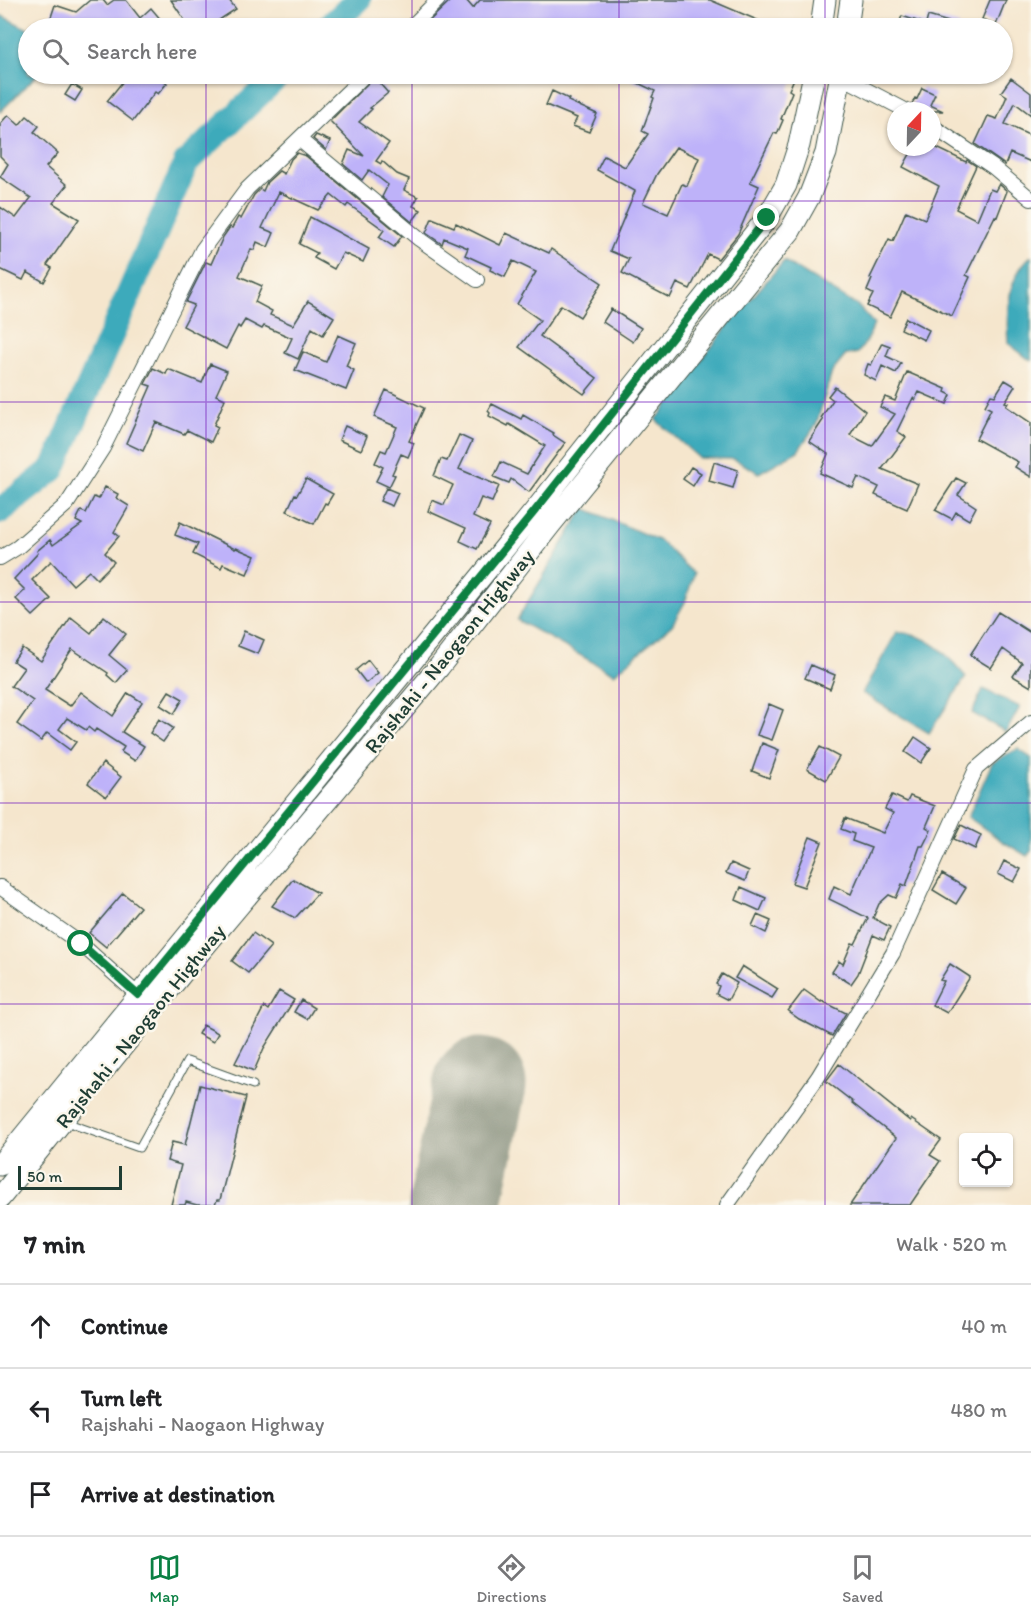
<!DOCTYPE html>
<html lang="en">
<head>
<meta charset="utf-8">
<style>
	body { margin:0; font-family:Itim,sans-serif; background:#f2f2f2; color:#202124 }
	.controls { position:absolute; right:18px; bottom:18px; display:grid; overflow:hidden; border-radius:6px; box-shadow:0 2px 4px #0004 }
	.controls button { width:54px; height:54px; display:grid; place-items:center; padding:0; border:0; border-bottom:2px solid #e0e0e0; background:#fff; color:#202124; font:30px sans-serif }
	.compass { position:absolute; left:887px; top:102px; width:54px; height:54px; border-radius:50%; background:#fff; box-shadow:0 2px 4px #0004; rotate:22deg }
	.scale { position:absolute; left:18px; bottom:15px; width:104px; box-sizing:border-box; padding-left:6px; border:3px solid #1f3d34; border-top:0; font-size:16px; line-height:21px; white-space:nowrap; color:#1f3d34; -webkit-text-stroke:4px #fbf7ec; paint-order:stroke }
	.stop { position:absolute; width:18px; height:18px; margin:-14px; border:4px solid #0b8043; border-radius:50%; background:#fff }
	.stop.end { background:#0b8043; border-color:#fff; box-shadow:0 2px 6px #0008 }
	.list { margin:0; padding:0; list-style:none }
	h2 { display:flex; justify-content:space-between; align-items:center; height:78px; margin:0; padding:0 24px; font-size:26px }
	h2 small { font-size:20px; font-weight:400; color:#757577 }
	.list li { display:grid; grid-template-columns:39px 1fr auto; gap:18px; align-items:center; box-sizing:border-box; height:84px; padding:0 24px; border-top:2px solid #e0e0e0 }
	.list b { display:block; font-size:22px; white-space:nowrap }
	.list p { margin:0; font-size:20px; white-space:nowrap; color:#757577 }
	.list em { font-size:20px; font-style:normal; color:#757577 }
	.icon { flex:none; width:33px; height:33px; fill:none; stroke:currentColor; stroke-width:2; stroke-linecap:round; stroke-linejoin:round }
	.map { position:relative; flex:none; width:1031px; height:1205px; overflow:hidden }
	.search { position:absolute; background:#fff; box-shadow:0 2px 4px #0004; left:18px; right:18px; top:18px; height:66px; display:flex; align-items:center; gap:15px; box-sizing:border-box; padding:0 21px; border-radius:33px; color:#757577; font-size:22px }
	.sheet { height:330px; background:#fff }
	nav { display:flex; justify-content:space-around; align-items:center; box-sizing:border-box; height:84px; border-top:2px solid #e0e0e0; background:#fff; font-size:16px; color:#757577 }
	nav a { display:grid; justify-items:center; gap:3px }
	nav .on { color:#0b8043 }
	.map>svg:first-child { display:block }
</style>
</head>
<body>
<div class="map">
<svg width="1031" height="1205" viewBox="0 0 1031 1205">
	<rect width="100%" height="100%" fill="#fbf7ec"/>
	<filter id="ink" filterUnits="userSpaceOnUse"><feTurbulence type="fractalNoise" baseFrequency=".0167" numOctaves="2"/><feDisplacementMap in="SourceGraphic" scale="12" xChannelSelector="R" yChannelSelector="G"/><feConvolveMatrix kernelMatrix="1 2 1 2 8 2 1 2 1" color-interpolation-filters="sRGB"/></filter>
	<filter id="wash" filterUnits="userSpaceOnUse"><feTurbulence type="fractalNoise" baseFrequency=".008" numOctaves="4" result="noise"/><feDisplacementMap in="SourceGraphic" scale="24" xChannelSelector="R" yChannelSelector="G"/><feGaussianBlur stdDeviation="1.35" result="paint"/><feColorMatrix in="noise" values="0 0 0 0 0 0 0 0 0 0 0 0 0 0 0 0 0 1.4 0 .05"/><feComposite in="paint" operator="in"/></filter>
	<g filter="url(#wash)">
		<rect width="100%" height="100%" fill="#f5e6cd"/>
		<path fill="#3caabb" stroke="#2e7478" stroke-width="1.5" d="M0 15 28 29V74H38L0 112Z
			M1031 256V361L1008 343C1006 314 1007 277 1031 256Z
			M784 261 858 306 874 324 868 339 858 353 846 355 832 372 816 425 798 451 759 473 734 459 699 458 656 420 729 324Z
			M584 508 660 541 694 574 685 602 672 625 614 674 517 620Z
			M897 632C931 635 945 652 966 677L929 733 862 693Z
			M983 689 1020 707 1006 732 972 713Z
			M1018 749 1031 758V851L1027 856 1002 841 968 817 992 763Z"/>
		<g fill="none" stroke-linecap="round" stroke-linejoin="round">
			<path stroke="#3caabb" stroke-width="26" d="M328 28 358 0
				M0 511 53 469 186 163 280 74"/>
			<path stroke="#8a9280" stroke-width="93" d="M455 1205 480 1084"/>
		</g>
		<g id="blocks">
			<path fill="#beb2f9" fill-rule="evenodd" d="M90 0H103L107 5 114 0H126L140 18 151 8 168 28H56L48 26 55 5 76 12Z
				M171 0H229L236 9 207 28H190Z
				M451 0H466L473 8 480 0H710L776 28H422Z
				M990 0H1006L996 25 982 19Z
				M902 16 926 24 928 16 959 25V28H897Z
				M115 74H156L167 83 158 94 155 92 133 121 107 101 124 80Z
				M619 74H677L693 80 696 74H796L789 90 792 92 781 119 783 120 777 134 774 133 750 182 759 186 738 234 718 259 708 254 690 289 677 283 670 298 622 273 629 259 610 251 635 191 597 170 604 156 625 167 648 134 642 131 654 98 652 97 655 91ZM676 147 699 158 687 186 682 184 668 214 643 203 657 174Z
				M374 77 388 93 370 108 372 109 359 122 389 143 376 161 381 164 382 161 397 174 409 179 404 190 418 197 413 206 421 210 412 222 382 197 388 185 369 170 362 180 343 164 349 150 364 156 330 121Z
				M1011 78 1031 93V115L1015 103 1005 124 1031 136V162L1010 153 1005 165 975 144 988 116 997 119 1007 96 1001 92Z
				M72 84 82 90 75 101 65 95Z
				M922 88 935 94 930 105 943 111H916L912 104 915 98 917 99Z
				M552 91 569 99 568 101 597 114 589 132 573 126 577 118 546 105Z
				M8 115 19 125 27 116 39 126 34 132 58 153 46 167 67 185 53 203 79 219 47 265 52 268 44 282 27 272 23 280 0 269V207L16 218 31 198 0 177 8 164 0 156V124Z
				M316 135 330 141 326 150 313 139Z
				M914 147H935L966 162 967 160 976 166 956 209 977 220 990 189 995 191 999 184 1007 191 997 217 995 216 966 275 970 277 952 316 902 292 890 317 867 306 873 294 867 291 872 279 870 278 889 239 893 241 906 211 925 219 939 186 903 167Z
				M297 153 306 156 402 236 394 247 379 237 384 230 348 204 346 207 331 195 318 210 279 192 262 228 274 233 268 247 257 242 254 250 251 249 239 276 262 286 255 302 272 311 270 315 293 325 308 301 334 317 323 335 312 328 298 359 285 353 292 338 264 326 262 329 245 320 240 328 238 326 226 349 183 326 194 305 186 302 206 262 211 264 223 237 230 227 232 228 238 217 241 219 254 195 260 189 263 191 267 182 279 171 284 174 291 159Z
				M310 217 369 249 363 262 343 253 334 269 314 258 317 253 299 244Z
				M432 218 454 227 456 223 500 245 506 233 549 253 551 249 602 283 580 317 561 305 540 336 597 378 584 394 519 347 540 320 517 304 536 272 513 261 505 277 490 270 491 267 465 255 468 248 444 238 442 244 426 233Z
				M611 309 641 328 633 342 603 322Z
				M906 318 929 330 924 340 901 329Z
				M338 335 356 343 346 366 354 370 346 390 295 370 303 352 326 362Z
				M882 343 890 346 886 356 901 363 896 373 882 366 876 381 864 375 868 364 871 365Z
				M210 364 227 371 216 395 225 399 214 425 218 427 211 442 187 430 184 434 156 422 143 451 126 443 151 386 145 384 153 368 166 374 168 369 202 383Z
				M907 372 946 389 945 392 951 395 947 404 919 392 915 400 913 398 897 431 906 437 882 469 918 484 907 509 875 495 879 487 858 477 853 488 820 473 828 454 809 441 823 420 821 418 833 400 828 396 835 387 865 411 850 435 872 446 895 414 880 407 885 397 895 401Z
				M1005 380 1015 386 1005 402 1008 403 1006 406 1031 423V477L1015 467 1018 462 976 439 991 409 985 406 991 395 995 396Z
				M386 390 424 408 409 441 414 443 408 457 401 454 392 474 395 475 389 487 376 481 383 467 375 463 381 450 386 452 397 427 374 417Z
				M492 404 521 419 523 415 554 433 553 435 565 443 529 492 511 479 509 483 494 477 501 462 527 474 545 446 509 424 508 426 489 416 490 413 488 411Z
				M345 426 367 436 361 450 339 440Z
				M459 435 472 441 459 469 499 486 492 502 481 498 473 517 490 525 477 549 460 541 466 528 428 511 432 500 444 505 453 485 434 476 441 459 447 461Z
				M714 462 738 470 733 488 709 481Z
				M691 467 701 473 693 486 683 479Z
				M956 478 966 483 958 495 976 507 969 520 956 512 952 519 935 510Z
				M306 479 333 494 327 504 325 503 314 524 287 511 295 494 297 495Z
				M105 487 118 494 116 498 129 506 114 532 119 536 105 553 114 562 97 579 89 571 73 585 51 561 32 580 51 599 33 616 16 599 25 590 14 579 38 553 37 551 50 540 53 545 82 524 76 521 81 511 86 513 94 497 99 499Z
				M386 488 398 493 392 506 380 501Z
				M180 522 235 549 236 548 255 556 247 574 223 564 221 568 193 554 198 544 175 535Z
				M998 612 1031 633V687L1013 676 1022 663 1003 649 991 668 970 655Z
				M104 616 126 634 109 655 127 670 116 683 107 675 108 673 72 649 45 690 70 706 81 692 113 716 128 693 142 702 122 732 144 746 135 761 121 752 124 747 96 729 94 732 88 727 86 730 67 718 59 729 76 742 70 750 47 733 41 741 17 724 33 701 11 686 24 668 13 661 22 648 41 661 71 617 91 633Z
				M244 631 264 640 258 654 238 646Z
				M368 660 378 673 366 683 356 670Z
				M811 665 835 675 830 689 805 678Z
				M169 691 183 699 174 714 160 705Z
				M769 704 783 710 772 740 757 735Z
				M159 719 173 728 163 742 150 733Z
				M915 737 931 748 921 763 905 752Z
				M762 743 779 750 769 778 752 771Z
				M820 747 839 757 826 780 807 769Z
				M103 763 121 777 106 797 88 783Z
				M892 795 907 802 910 796 935 806 926 827 931 830 923 846H920L906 886 902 884 896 898 889 895 879 904 873 918 890 927 884 940 873 935 858 974 851 984 832 972 839 961 843 964 852 943 855 944 868 918 829 899 834 886 851 894 871 848 852 841 854 834 841 829 845 818 883 833 893 813 885 809Z
				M961 825 981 835 975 849 954 839Z
				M810 837 822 842 804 887 792 883Z
				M1004 861 1021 869 1014 882 998 874Z
				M731 863 749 871 745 881 726 873Z
				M942 874 966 888 956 904 933 890Z
				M293 879 318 893 295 918 272 906Z
				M741 887 766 898 760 911 736 900Z
				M123 893 140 907 106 947 89 933Z
				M757 915 771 921 766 933 752 926Z
				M253 933 271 946 248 973 232 961Z
				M950 964 970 977 947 1013 932 1005 944 981 940 980Z
				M742 966 778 989 772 998 735 978Z
				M722 974 737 983 728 1000 716 994 719 986 716 984Z
				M804 990 821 1002 822 1001 846 1013 832 1036 799 1019 788 1011Z
				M279 991 294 1000 264 1048 254 1071 235 1063 264 1007 268 1010Z
				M301 1000 314 1008 307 1019 294 1012Z
				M203 1025 218 1033 213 1042 198 1034Z
				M839 1064 910 1121 911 1119 941 1140 930 1155 940 1161 910 1205H850L896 1138 852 1103 853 1102 826 1081Z
				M200 1085 246 1097 220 1200H217L215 1205H197L186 1202 185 1205H171L181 1165 167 1161 172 1142 185 1145Z"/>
		</g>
	</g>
	<g filter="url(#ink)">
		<use href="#blocks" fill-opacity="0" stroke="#3f564b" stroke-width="1.5"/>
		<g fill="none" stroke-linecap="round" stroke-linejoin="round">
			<g stroke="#3f564b" stroke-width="9">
				<path id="lane" d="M68 1120 74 1125 139 1148 187 1061 253 1085"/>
			</g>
			<g stroke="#3f564b" stroke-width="16">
				<path id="street" d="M410 28 438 0
					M840 76 907 111
					M932 126 993 167 1031 199
					M299 139 419 239 477 280
					M0 558 18 547 67 504 103 448 202 250 247 189 366 74
					M0 887 81 944 138 995
					M727 1205 818 1077 893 953 976 769 1031 722"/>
			</g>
			<g stroke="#3f564b" stroke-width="23">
				<path id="primary" d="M821 28 825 0
					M847 28 851 0
					M0 1165 534 512 767 218 786 185 799 145 814 74
					M0 1198 183 972 439 667 550 525 790 231 809 197 826 153 841 74"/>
			</g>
			<use href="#lane" stroke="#fff" stroke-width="7"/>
			<use href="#street" stroke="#fff" stroke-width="14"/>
			<use href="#primary" stroke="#fff" stroke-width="21"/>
		</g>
	</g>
	<g fill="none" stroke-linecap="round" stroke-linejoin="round" filter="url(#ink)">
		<path stroke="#0b8043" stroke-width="8" d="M81 944 138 995 534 512 767 218"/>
	</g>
	<path fill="none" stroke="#7b2cbf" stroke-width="1.5" stroke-opacity="0.55" d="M206 0V28M412 0V28M619 0V28M825 0V28M206 74V1205M412 74V1205M619 74V1205M825 74V1205M0 201H1031M0 402H1031M0 602H1031M0 803H1031M0 1004H1031"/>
	<g text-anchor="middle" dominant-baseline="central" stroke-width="5" stroke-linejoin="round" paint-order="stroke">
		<g font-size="21" fill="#1f3d34" stroke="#fbf7ec">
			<text transform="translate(449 651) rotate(-51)">Rajshahi - Naogaon Highway</text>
			<text transform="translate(140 1026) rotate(-51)">Rajshahi - Naogaon Highway</text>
		</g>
	</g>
</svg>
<div class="controls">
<button><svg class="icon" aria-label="locate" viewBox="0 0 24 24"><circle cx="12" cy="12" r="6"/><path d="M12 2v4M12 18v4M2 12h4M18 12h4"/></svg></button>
</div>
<svg class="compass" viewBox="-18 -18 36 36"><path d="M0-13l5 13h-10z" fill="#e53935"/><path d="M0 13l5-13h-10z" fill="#757577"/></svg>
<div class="scale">50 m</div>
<div class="stop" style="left:81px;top:944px"></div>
<div class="stop end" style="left:767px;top:218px"></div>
<div class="search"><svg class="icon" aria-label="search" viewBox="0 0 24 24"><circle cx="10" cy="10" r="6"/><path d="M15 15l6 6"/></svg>Search here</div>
</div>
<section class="sheet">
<h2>7 min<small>Walk · 520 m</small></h2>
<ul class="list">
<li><svg class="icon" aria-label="ahead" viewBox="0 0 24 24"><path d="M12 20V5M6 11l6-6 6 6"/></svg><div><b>Continue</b></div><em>40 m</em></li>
<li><svg class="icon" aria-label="left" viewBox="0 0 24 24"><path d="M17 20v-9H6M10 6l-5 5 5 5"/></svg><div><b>Turn left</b><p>Rajshahi - Naogaon Highway</p></div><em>480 m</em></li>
<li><svg class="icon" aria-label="arrive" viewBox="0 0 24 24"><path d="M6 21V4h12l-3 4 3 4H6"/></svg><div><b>Arrive at destination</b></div></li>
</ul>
</section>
<nav>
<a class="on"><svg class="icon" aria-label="map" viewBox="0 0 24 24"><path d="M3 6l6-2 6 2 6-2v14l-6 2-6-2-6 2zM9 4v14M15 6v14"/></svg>Map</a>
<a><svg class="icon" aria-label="directions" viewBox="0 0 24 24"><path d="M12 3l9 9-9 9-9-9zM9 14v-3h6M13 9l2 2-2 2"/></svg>Directions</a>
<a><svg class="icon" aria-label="saved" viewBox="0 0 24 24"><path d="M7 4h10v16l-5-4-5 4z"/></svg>Saved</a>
</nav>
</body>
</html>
